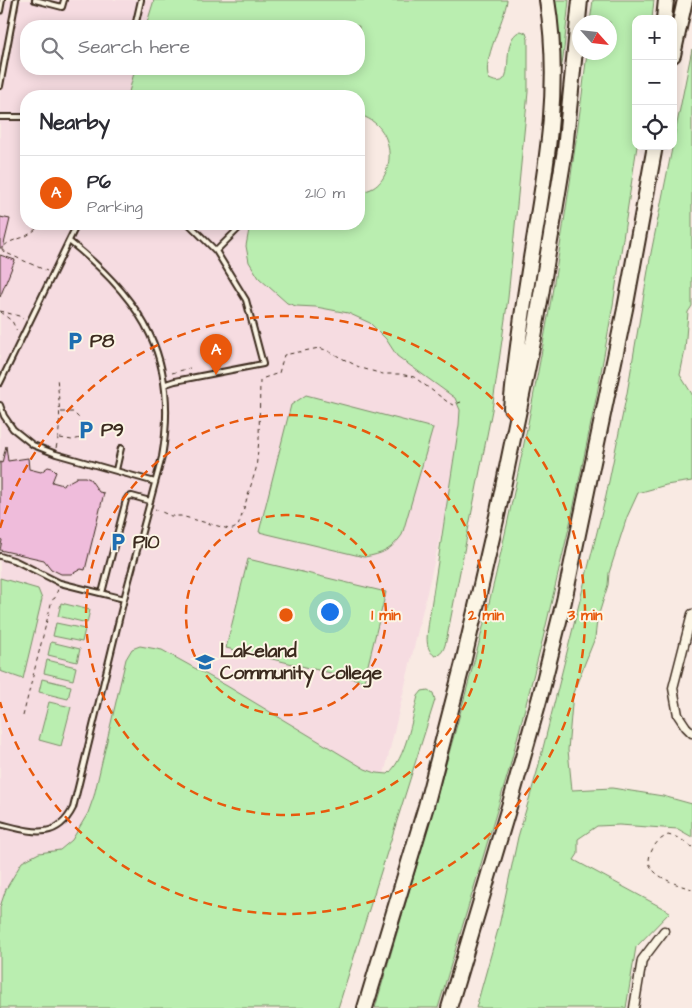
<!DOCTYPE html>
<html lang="en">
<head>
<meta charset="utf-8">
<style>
	body { margin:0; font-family:"Architects Daughter",sans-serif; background:#f7f7f7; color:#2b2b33 }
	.controls { position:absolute; right:15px; top:15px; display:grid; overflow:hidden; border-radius:10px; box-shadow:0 2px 12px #0003 }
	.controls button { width:45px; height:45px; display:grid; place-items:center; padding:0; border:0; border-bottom:1px solid #e1e1e2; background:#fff; color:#2b2b33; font:25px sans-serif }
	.compass { position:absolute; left:572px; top:15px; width:45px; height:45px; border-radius:50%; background:#fff; box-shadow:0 2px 12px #0003; rotate:117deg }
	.you { position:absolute; left:329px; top:611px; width:18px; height:18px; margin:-12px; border:4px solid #fff; border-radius:50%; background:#1a73e8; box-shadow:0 0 0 8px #1a73e833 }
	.badge { display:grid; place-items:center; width:32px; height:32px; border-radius:50%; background:#ea580c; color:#fff; font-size:16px; font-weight:700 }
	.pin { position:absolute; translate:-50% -41px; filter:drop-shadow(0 1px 2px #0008) }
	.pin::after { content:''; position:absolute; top:26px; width:18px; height:15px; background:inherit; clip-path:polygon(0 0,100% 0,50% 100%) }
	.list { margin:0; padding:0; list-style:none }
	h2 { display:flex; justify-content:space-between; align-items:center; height:65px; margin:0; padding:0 20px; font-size:21px }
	h2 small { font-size:16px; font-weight:400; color:#7c7c81 }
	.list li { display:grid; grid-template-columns:32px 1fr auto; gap:15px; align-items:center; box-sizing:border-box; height:75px; padding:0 20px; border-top:1px solid #e1e1e2 }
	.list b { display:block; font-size:19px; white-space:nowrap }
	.list p { margin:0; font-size:16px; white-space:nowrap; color:#7c7c81 }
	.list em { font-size:16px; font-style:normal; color:#7c7c81 }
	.icon { flex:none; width:28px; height:28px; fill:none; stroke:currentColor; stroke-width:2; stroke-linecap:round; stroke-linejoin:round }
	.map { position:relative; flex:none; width:692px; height:1008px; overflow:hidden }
	.search { position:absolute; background:#fff; box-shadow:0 2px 12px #0003; left:20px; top:20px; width:345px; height:55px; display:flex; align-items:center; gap:12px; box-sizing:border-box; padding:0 18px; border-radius:20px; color:#7c7c81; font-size:19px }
	.panel { position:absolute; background:#fff; box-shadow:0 2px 12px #0003; left:20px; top:90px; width:345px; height:140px; border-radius:20px }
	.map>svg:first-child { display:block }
</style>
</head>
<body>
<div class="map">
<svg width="692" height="1008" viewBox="0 0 692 1008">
	<rect width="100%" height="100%" fill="#f9eae3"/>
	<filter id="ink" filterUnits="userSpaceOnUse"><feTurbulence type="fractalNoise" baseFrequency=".02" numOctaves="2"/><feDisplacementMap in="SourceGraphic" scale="10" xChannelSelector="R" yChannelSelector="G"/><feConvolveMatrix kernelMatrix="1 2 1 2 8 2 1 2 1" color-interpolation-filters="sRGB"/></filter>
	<g filter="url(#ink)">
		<path fill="#f6dce1" d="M0 0H296L295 26H26V69H294L293 96H26V224H359L476 384 345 940 0 1008Z"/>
		<path fill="#baeeb0" stroke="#7a8c67" d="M154 0H507C505 21 481 60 489 79 521 94 496 39 521 31L526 33 528 39V92L508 298 492 410 447 637C445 645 444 654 435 656 423 648 428 632 429 620L459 425 460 410 455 398 397 356 386 339 370 323 348 313 316 307 296 306 287 303 259 278 249 262 246 246 250 224H359V191C394 194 404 127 359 115V96H198L183 92 173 96H128L135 69H359V26H146Z
			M551 0H569L563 59 560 74 557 73Z
			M593 0H654L652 19H636L637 146 613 305 597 394 572 515 543 638 509 770 438 1008H375C410 887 447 766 479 643 500 562 517 480 533 398 555 283 574 168 587 53L610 52V22H590Z
			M692 49V306L688 312 685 350 680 375 692 394V481L666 485 638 493 627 517 609 573 608 585 597 620 595 638 573 693 568 750 572 790 612 788 663 796 692 804V837L678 829 619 825 597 826 578 839V854L574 860 670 912 636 947 626 1008H476L499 926 518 837 537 772 606 496 627 393 651 253Z
			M306 395 433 428 402 535C391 550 383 554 364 557L259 532 291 405Z
			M248 559 386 592 364 681 226 648Z
			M0 578 38 589 42 599 23 679 0 671Z
			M61 603 90 610 87 623 58 616Z
			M56 623 85 629 82 642 53 636Z
			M51 642 80 649 77 662 48 655Z
			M140 646 162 650 227 686 365 769 376 773 388 774C406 758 412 719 418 696L422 691 428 690 433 693 435 700 338 1008H0V907L6 889 22 862 39 853 60 850 72 840 88 813 94 796 126 659 132 649Z
			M47 660 76 667 73 680 44 673Z
			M42 679 71 686 68 699 39 692Z
			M49 702 71 707 61 746 39 740Z"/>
		<path fill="#efbcdb" stroke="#3b2a1e" d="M0 217 10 219 3 248H0Z
			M0 255 15 260 0 297Z
			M6 446 8 461 28 458 29 469 41 472 48 467 52 468 56 472 52 482 63 485 76 478V477H85L90 479 99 492 104 493 85 570 81 569 72 574H61L51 569 44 560 0 550 2 540 0 539V462L2 463Z"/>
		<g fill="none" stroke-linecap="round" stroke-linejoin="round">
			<g stroke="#3b2a1e" stroke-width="8">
				<path id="lane" d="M35 0 62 7 64 0
					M0 11 2 0
					M136 22 141 0
					M0 86 16 0
					M0 117H26
					M216 251 239 228V224
					M0 383 77 224
					M166 384 175 381 263 364 246 300 216 251 189 224
					M0 405 4 416 13 429 33 445 56 454 155 482
					M116 470 121 448
					M0 556 16 561 60 583 124 599
					M102 593 126 500 128 497 132 496 150 501
					M0 824C30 831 56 842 73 808L124 599 162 457C179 359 144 301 69 241"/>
			</g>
			<g stroke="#3b2a1e" stroke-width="11">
				<path id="street" d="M692 614 673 688 678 715 686 727 692 733
					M634 1008 642 960 664 931"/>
			</g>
			<g stroke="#3b2a1e" stroke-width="18">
				<path id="highway" d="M664 19 666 0
					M673 55 685 0
					M511 408C516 354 524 300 533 246 547 163 561 84 547 0
					M365 1008 426 806 463 663 497 516 534 337 553 223 565 150 580 0
					M449 1008 511 800 540 697 564 601 625 309 655 146"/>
			</g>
			<path stroke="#3b2a1e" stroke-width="1" stroke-dasharray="4 4" stroke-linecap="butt" d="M42 224C37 228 31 234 24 237 16 240 7 241 2 249L4 252 47 271
				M0 311 19 316 23 319
				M0 312 12 321 17 331
				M172 373 190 368
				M61 412H73L80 419
				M60 438 72 440 81 438
				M56 448C62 424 59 401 57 377
				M155 509 171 516H181L229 529H233L238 526 240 521 256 469 259 440 260 381 264 378 279 373 284 355 319 348 326 350 361 368 383 374H400L414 377 449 403 453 405 461 402
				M23 716 52 600 55 598 58 589
				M692 847 679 838 668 835C658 840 654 844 650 855 643 875 678 885 692 889"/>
			<use href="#lane" stroke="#fcf5e5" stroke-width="4"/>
			<use href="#street" stroke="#fcf5e5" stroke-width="8"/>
			<use href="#highway" stroke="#fcf5e5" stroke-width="14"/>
		</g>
	</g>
	<g fill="none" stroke="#e8590c" stroke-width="2.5" stroke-dasharray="9 6">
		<circle cx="286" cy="615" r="100"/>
		<circle cx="286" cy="615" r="200"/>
		<path d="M0 528A299 299 0 1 1 0 702"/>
	</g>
	<defs>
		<g id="parking-bare" transform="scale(1.5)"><path d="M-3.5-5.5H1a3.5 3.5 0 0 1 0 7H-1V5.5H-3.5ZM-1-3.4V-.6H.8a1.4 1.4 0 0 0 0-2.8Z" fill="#1f6fb2" stroke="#fcf5e5" stroke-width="2.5" paint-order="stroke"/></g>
		<g id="university-bare" transform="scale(1.5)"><path d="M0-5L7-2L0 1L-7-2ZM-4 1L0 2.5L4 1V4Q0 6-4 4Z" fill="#1f6fb2" stroke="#fcf5e5" stroke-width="2.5" paint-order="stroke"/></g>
	</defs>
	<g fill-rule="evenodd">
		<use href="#parking-bare" x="75" y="341"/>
		<use href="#parking-bare" x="86" y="430"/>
		<use href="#parking-bare" x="118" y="542"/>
		<use href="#university-bare" x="205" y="662"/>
	</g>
	<g text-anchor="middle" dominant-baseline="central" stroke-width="4" stroke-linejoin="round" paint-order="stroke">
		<g font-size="19" font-weight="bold" fill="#3b2a1e" stroke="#fcf5e5" text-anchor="start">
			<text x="90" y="341">P8</text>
			<text x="101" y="430">P9</text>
			<text x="133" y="542">P10</text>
			<text x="220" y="651">Lakeland<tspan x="220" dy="22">Community College</tspan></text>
		</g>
	</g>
	<circle cx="286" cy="615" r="8" fill="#e8590c" stroke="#fcf5e5" stroke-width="2.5"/>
	<g font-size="15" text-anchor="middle" font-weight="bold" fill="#e8590c" stroke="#fcf5e5" stroke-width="4" stroke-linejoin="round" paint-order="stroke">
		<text x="386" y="620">1 min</text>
		<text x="486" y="620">2 min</text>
		<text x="585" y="620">3 min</text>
	</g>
</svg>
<div class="controls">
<button>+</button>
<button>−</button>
<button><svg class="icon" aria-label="locate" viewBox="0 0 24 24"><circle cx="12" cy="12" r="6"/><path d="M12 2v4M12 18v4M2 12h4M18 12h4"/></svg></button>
</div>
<svg class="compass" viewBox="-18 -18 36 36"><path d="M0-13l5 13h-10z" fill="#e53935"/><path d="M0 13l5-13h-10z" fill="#7c7c81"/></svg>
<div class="you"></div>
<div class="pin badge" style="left:216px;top:375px">A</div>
<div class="search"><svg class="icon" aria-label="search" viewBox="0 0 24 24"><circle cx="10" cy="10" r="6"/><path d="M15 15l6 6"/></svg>Search here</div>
<section class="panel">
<h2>Nearby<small></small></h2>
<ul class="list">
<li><span class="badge">A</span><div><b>P6</b><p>Parking</p></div><em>210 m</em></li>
</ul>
</section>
</div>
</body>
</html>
